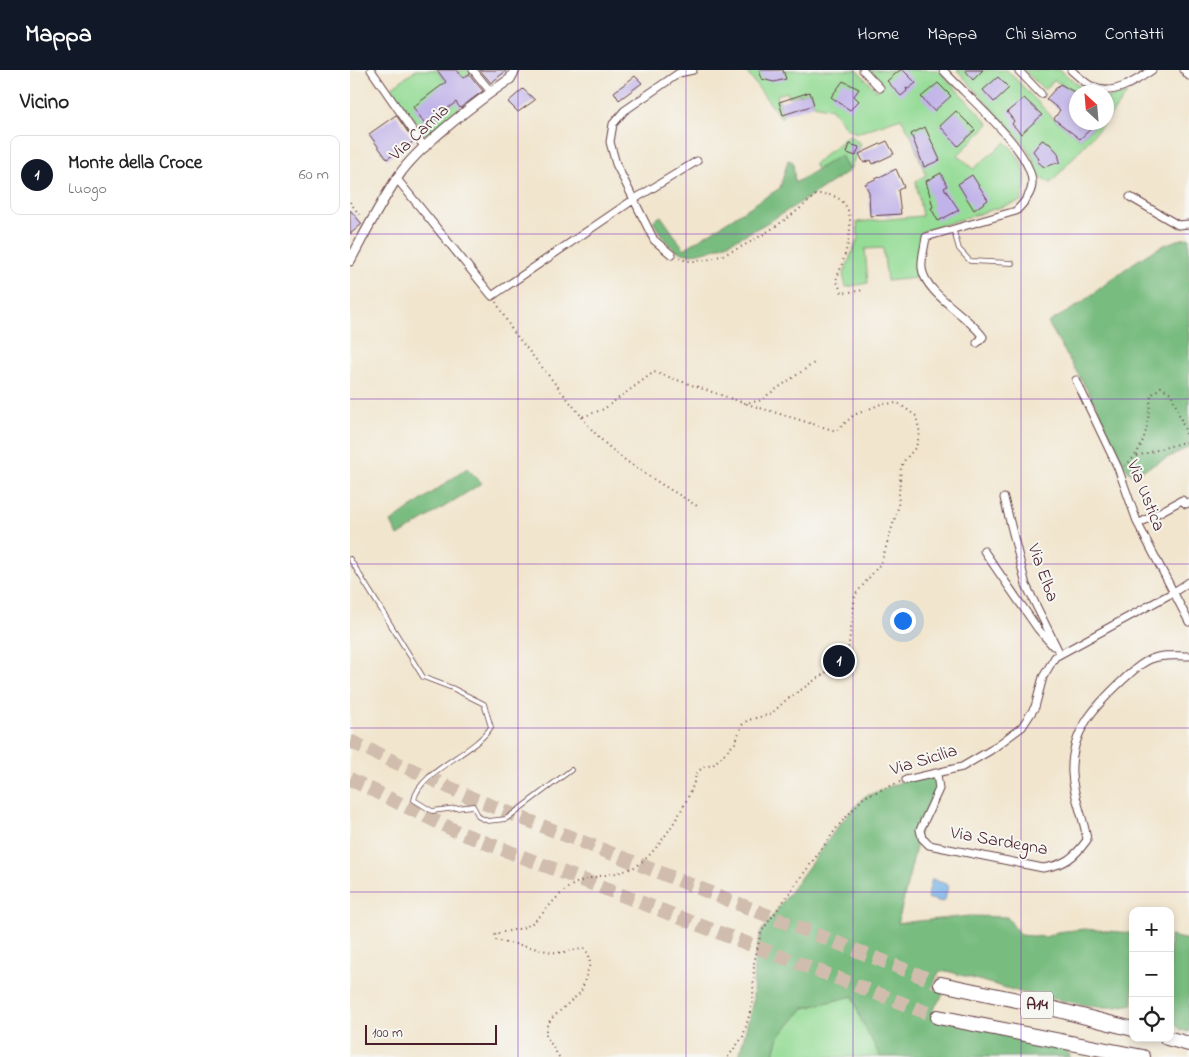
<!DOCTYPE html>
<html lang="it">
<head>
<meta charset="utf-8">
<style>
	body { margin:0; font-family:"Indie Flower",sans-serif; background:#f6f6f6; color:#222 }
	.controls { position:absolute; right:15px; bottom:15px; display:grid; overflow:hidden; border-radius:10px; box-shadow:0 2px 8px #0003 }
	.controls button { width:45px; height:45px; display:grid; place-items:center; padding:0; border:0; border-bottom:1px solid #e0e0e0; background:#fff; color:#222; font:25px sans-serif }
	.compass { position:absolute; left:719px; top:15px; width:45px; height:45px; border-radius:50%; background:#fff; box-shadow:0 2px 8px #0003; rotate:334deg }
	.scale { position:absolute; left:15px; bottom:12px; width:132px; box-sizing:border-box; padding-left:5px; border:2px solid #4a1f2b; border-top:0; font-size:14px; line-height:18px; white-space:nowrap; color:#4a1f2b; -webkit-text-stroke:4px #f6f6f2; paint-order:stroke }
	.you { position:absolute; left:552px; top:550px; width:18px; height:18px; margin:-12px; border:4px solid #fff; border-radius:50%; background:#1a73e8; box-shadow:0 0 0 8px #1a73e833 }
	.badge { display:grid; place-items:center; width:32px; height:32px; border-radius:50%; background:#111827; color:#fff; font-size:16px; font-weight:700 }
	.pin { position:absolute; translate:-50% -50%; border:2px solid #fff; box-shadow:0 1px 5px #0006 }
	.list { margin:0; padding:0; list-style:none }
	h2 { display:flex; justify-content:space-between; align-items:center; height:65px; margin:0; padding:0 20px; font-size:21px }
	h2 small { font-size:16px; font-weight:400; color:#767676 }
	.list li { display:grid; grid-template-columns:32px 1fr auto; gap:15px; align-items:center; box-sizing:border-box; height:80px; margin:0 10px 10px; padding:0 10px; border:1px solid #e0e0e0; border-radius:10px }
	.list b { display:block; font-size:19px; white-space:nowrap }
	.list p { margin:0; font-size:16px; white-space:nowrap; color:#767676 }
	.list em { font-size:16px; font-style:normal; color:#767676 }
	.icon { flex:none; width:28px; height:28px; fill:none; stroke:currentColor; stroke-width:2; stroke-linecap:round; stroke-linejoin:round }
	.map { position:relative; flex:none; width:839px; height:987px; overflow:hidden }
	header { display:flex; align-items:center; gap:30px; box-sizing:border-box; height:70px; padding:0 25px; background:#111827; color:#fff }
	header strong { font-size:24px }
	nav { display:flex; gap:28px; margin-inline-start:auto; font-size:18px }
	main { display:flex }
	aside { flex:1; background:#fff }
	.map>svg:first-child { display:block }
</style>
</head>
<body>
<header>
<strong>Mappa</strong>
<nav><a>Home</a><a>Mappa</a><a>Chi siamo</a><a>Contatti</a></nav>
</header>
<main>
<aside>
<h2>Vicino<small></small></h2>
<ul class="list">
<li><span class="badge">1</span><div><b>Monte della Croce</b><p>Luogo</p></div><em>60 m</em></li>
</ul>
</aside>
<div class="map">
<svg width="839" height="987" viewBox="0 0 839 987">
	<rect width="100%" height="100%" fill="#f6f6f2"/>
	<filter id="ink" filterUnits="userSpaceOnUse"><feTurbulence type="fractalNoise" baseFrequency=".02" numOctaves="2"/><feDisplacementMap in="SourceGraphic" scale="10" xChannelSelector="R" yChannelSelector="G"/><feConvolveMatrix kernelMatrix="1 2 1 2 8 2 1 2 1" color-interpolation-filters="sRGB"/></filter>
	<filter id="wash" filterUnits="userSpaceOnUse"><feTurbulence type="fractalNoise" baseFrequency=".0096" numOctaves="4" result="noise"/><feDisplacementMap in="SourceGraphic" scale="20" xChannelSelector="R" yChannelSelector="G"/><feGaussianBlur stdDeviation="1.12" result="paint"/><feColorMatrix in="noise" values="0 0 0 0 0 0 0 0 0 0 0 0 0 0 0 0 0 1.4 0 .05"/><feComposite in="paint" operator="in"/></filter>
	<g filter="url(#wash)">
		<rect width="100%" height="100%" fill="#f1e5cd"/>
		<path fill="#95dc96" stroke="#707e60" d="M66 0H87L99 16 112 6 107 0H124L111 10 102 26 111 38 76 65 41 18Z
			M395 0H507L527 21 533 15 520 0H588L639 54 608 85 623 99 656 72C674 92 680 104 671 131L573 161 566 208 537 211 533 178 515 179 518 213 496 217 493 205 508 168 507 152 572 146 566 111 576 105 561 65 551 48 507 63 496 58 482 39 464 35 460 22 439 27 437 22 427 25 433 45 431 48Z
			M607 0H657L704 49 730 69 748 53H754L701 113 688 106 682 87 675 75Z
			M673 0H710L737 22 726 23 704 10 695 20Z
			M777 24 757 50V27Z
			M499 65 511 74 499 101 491 86 467 99 464 94Z
			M503 926 511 950 531 987H423L429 966 454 938Z"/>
		<path fill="#78bc7f" stroke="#616e55" d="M491 85 499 101C469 119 361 197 330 182 317 176 309 162 303 151L311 146 334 179 430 118 438 90 443 92 445 113Z
			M839 168V377L783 405 773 394 746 335 698 253C707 247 716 243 725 237 756 216 802 171 839 168Z
			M117 398 132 413 48 466 41 452Z
			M587 704 589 719 570 760 548 853 620 846 657 847 670 865 696 867 707 862 734 859 783 863V934L767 937H746L670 922 597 901 589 902 586 908 593 925 582 941 584 948 717 978 720 987H531L511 950 503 926 454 938 429 966 423 987H389L403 931 404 893 411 862 489 755 514 727 556 710Z
			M820 866 839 870V962L831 960 820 949Z"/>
		<path fill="#74b4e8" stroke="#5f6a8a" d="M582 809 598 815 595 830 592 832 577 828Z"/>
		<g id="blocks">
			<path fill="#c1b3e9" d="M87 0H107L113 8 119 4 133 21 110 38 106 32 76 55 63 37 96 12Z
				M130 0H157L141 13Z
				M409 0H433L436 9 424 12 412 9Z
				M550 0H553L566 13 558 19 556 18 557 21 551 26 537 11Z
				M615 0H633L623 10Z
				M285 6 292 13 269 30 264 22Z
				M648 7 659 18 644 32 633 20Z
				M493 11 509 19 504 26 509 31 500 40 481 27Z
				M588 13 601 26 584 41 571 27Z
				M710 14 726 23 724 28 726 30V52H748L730 69 704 49 710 40 696 29Z
				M173 19 185 30 168 42 158 32Z
				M460 22 464 35 433 45 429 32Z
				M674 28 692 45 671 64 662 54 664 51 657 42Z
				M606 41 625 60 608 76 590 56Z
				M46 45 64 71 37 89 19 64Z
				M575 57 590 90 574 97 561 64Z
				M692 70 700 74 708 83 710 92 694 97 687 91 689 89 683 81Z
				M537 71 544 84 523 94 521 90 514 93 509 84Z
				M500 74 509 77 506 86 497 83Z
				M546 99 554 117 548 120 551 144 520 146 519 122 515 114Z
				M591 103 597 116 594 118 609 140 588 151 581 138 583 137 576 111Z
				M622 105 638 130 624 140 608 114Z
				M0 140 12 154 0 164Z"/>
		</g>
	</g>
	<g filter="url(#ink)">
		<use href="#blocks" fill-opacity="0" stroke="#633d43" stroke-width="1"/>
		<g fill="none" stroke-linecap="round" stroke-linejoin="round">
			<path stroke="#d0bdad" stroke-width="14" stroke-dasharray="14 7" stroke-linecap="butt" d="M0 671 124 729 591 914
				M0 709 108 762 588 947"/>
			<g stroke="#633d43" stroke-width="5.5">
				<path id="service" d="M603 158 609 179 620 191 662 193
					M0 489 73 607 102 618 134 634 141 657C124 684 69 701 64 730L82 741 123 736 129 747 138 751 156 749 221 700"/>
			</g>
			<g stroke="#633d43" stroke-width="9">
				<path id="minor" d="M21 0 75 78
					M123 0 141 22
					M513 0 530 18
					M593 0C615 25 685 82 682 115 681 125 673 134 666 141L576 167C575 176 571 188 572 198 574 223 619 246 633 267L627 273
					M668 0 691 24
					M721 0C728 6 735 13 743 17 762 27 786 11 802 0
					M834 0 839 6
					M47 109 142 226 283 130 347 91
					M780 127 828 155 839 154
					M322 185 304 170 266 94 260 72 263 54 274 41 329 3 343 0
					M726 310 768 398 788 454 839 552
					M654 428 676 515 710 584
					M788 454 832 430 836 434 839 432
					M634 481 688 559 703 576
					M587 704 589 719 570 760 572 768 579 775 693 798C714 795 724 788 737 770 734 747 723 727 722 703 720 662 745 636 773 610 782 602 790 593 801 589 813 584 826 586 839 586
					M556 710 612 697 641 680 672 657 685 637 693 607 705 587 824 522 839 512"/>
			</g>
			<g stroke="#633d43" stroke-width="11">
				<path id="tertiary" d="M0 191C16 161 32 129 52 101 74 72 129 30 160 9L165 0"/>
			</g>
			<g stroke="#633d43" stroke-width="16">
				<path id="motorway" d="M591 914 681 933 783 959
					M588 947 793 987
					M817 968 839 974"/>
			</g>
			<path stroke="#633d43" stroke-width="2" stroke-dasharray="1 4" stroke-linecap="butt" d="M0 132 12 148
				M329 188C364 205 441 148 467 124 519 122 497 182 486 210L492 223 515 220
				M146 232 162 260 232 347 254 339 304 302 394 333 409 331 467 291
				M232 347C260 387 306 410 347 436
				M787 386 837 371
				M775 396C797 378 798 351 801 325L811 317 821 323 839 371
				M209 987 196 966V957L201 949 231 922 240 894 239 885 234 878C209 886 200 882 176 876 166 874 156 873 146 870L145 864C156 861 169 860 179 855 194 846 204 826 221 816 242 803 267 807 286 796 307 785 343 727 346 704L353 697 363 695 385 673 392 655 398 650 421 644 435 631 485 596 498 581 505 525 531 493 548 438 551 397 554 391 566 377 570 363 566 346 548 333 531 334 504 345 486 361 394 333
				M378 987 393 967 403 931 404 893 411 862 489 755 514 727 550 712"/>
			<use href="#service" stroke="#fff" stroke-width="4"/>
			<use href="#minor" stroke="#fff" stroke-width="7"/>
			<use href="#tertiary" stroke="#fff" stroke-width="9"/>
			<use href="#motorway" stroke="#fff" stroke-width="14"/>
		</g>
	</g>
	<path fill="none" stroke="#7b2cbf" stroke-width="1" stroke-opacity="0.55" d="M168 0V987M336 0V987M503 0V987M671 0V987M0 164H839M0 329H839M0 494H839M0 658H839M0 822H839"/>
	<g text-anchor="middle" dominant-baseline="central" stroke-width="4" stroke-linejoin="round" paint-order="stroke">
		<rect fill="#f6f6f2" stroke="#7e6067" stroke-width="1" x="671" y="921.5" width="32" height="27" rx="4"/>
		<g font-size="16" font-weight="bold" fill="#4a1f2b">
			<text x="687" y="935">A14</text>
		</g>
		<g font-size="18" fill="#4a1f2b" stroke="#f6f6f2">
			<text transform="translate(70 63) rotate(-43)">Via Carnia</text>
			<text transform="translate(795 426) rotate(68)">Via Ustica</text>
			<text transform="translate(692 503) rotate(70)">Via Elba</text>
			<text transform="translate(574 691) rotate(-17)">Via Sicilia</text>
			<text transform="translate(649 772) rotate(10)">Via Sardegna</text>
		</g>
	</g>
</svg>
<div class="controls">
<button>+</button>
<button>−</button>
<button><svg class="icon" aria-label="locate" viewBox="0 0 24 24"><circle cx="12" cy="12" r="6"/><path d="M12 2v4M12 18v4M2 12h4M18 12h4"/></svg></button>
</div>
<svg class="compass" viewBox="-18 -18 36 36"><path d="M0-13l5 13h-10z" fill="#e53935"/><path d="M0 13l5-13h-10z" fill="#767676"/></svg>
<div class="scale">100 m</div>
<div class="you"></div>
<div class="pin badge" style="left:489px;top:591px">1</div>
</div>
</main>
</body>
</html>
